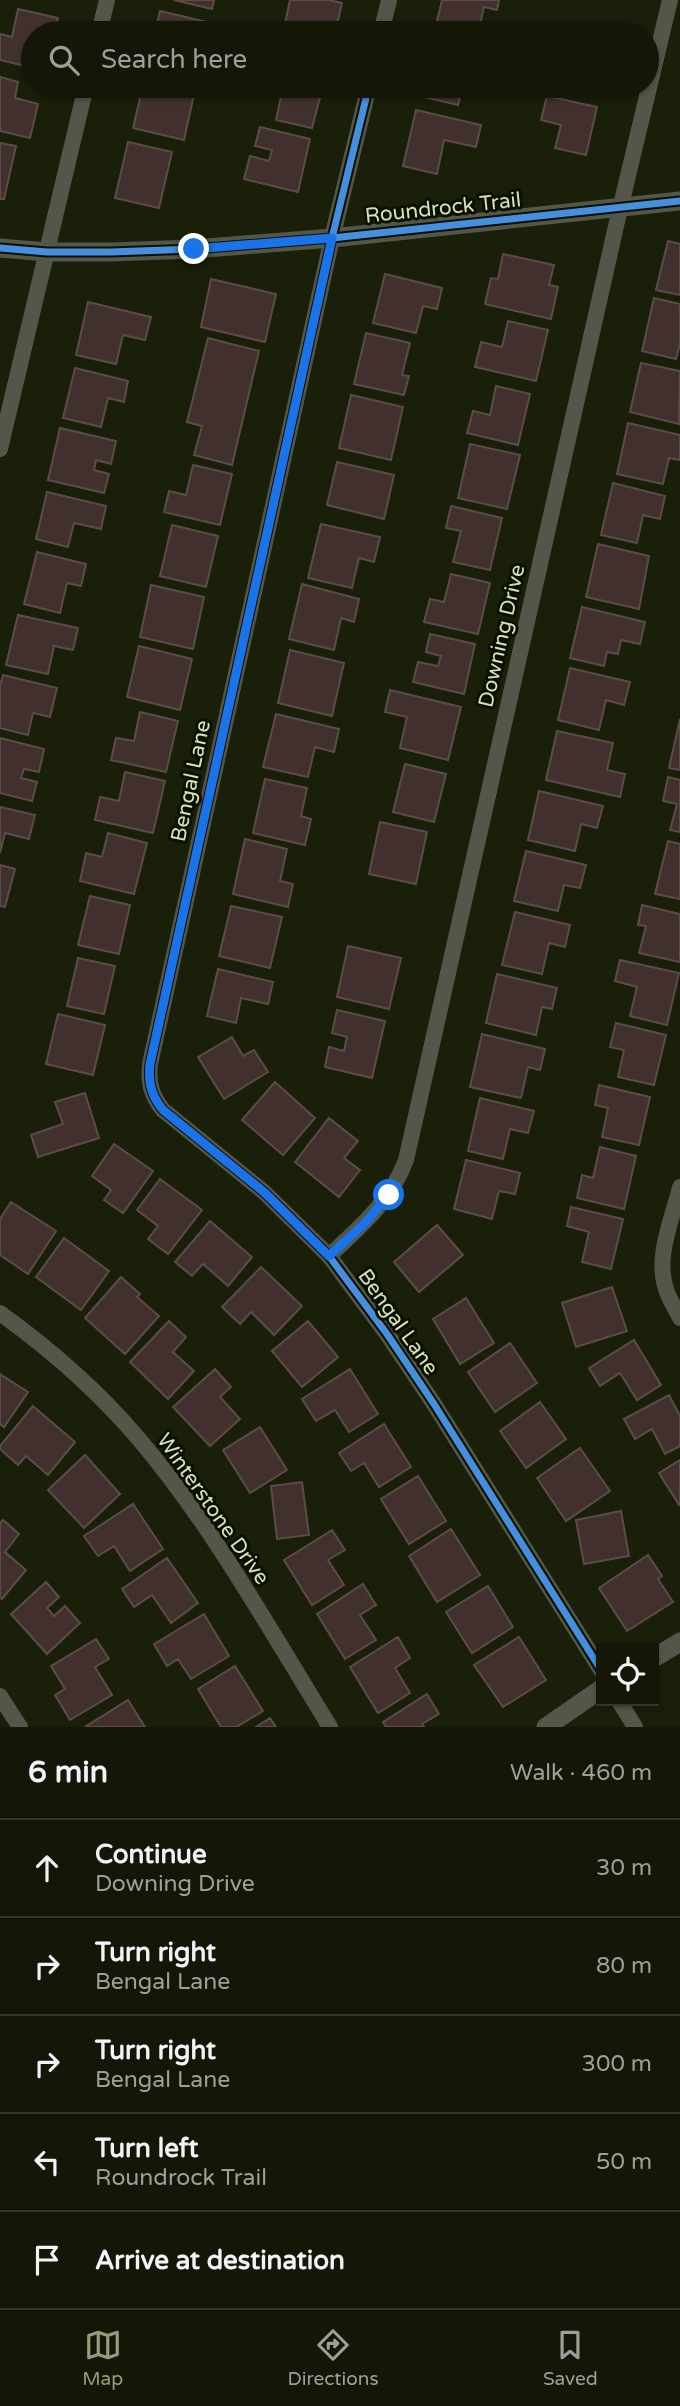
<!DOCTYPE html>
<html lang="en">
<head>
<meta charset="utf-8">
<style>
	body { margin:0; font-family:"Varela Round",sans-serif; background:#212415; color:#f1f3f6 }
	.controls { position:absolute; right:21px; bottom:21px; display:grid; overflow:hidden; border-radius:0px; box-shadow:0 2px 5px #0004 }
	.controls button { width:63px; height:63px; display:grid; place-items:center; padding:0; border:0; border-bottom:2px solid #333628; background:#141707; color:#f1f3f6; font:35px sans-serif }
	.stop { position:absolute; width:21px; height:21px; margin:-16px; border:5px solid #1a73e8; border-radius:50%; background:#fff }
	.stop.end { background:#1a73e8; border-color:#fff; box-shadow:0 2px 7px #0008 }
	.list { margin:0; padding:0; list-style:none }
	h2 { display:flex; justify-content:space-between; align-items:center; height:91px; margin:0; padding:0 28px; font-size:30px }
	h2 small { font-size:23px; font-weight:400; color:#9d9f9b }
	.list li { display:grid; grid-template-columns:46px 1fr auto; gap:21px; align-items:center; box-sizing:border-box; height:98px; padding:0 28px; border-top:2px solid #333628 }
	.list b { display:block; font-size:26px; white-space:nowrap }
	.list p { margin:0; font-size:23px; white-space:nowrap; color:#9d9f9b }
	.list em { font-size:23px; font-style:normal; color:#9d9f9b }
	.icon { flex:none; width:38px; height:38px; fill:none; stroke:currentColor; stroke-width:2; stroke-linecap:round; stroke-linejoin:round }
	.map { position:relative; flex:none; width:680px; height:1727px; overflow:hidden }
	.search { position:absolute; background:#141707; box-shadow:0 2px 5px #0004; left:21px; right:21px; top:21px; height:77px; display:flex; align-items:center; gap:18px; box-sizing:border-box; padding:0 24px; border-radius:38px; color:#9d9f9b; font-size:26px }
	.sheet { height:581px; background:#141707 }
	nav { display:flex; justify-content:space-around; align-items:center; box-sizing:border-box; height:98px; border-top:2px solid #333628; background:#141707; font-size:19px; color:#9d9f9b }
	nav a { display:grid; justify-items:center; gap:4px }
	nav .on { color:#949d7b }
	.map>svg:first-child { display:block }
</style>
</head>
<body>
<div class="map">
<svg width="680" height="1727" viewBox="0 0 680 1727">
	<rect width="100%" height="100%" fill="#1a1f09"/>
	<path fill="#42302e" stroke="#5a4d48" stroke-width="2" d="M174 0H214L212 9Z
		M290 0H329L342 3 335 33H283Z
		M442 0H499L497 10 484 7 478 33H453L435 29Z
		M18 9 58 18 54 33H33V68L0 60V34L12 37Z
		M160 11 211 23 208 33H155Z
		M0 77 18 82 15 98 38 104 30 138 0 131Z
		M143 86H175L195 90 184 140 133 128Z
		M262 86H323L312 128 276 120 281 97 261 92Z
		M422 86H463L458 105 420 96Z
		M568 86H604L602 94Z
		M547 96 597 107 586 155 555 148 561 125 541 120Z
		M416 110 481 125 476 147 444 140 437 174 403 166Z
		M260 127 310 139 298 192 244 179 250 156 269 161 272 150 255 146Z
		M128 142 172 152 159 208 115 198Z
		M0 143 16 146 4 199H0Z
		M668 241 680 244V295L656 290Z
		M503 254 554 265 549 285 558 287 551 319 485 304 491 278 498 279Z
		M385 274 442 288 437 309 423 306 416 333 373 323Z
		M211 279 276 294 265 342 201 327Z
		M654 298 680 304V344L676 359 642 351Z
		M88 302 151 317 145 340 123 335 116 364 76 355Z
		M508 321 548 330 536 381 475 367 481 342 502 347Z
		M366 333 410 343 402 375 409 376 404 395 354 384Z
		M208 338 259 351 232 465 194 455 202 426 187 422Z
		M641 363 680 371 679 424 630 412Z
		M75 368 128 381 124 402 108 398 101 427 63 418Z
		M496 386 530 394 518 445 467 433 473 411 490 415Z
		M351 395 403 407 391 460 339 448Z
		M628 423 680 435V460L669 458 663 484 617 474Z
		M60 428 116 441 111 464 96 460 94 470 109 474 104 493 48 480Z
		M470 444 520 455 507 509 458 498Z
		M337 462 394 475 384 519 327 505Z
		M193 465 232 474 220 525 164 512 169 491 186 495Z
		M613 483 665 496 660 519 643 515 637 543 601 535Z
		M47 492 106 506 101 529 74 523 68 547 36 539Z
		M451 506 502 518 490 570 453 562 461 531 446 528Z
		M321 524 380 537 374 562 359 558 352 588 308 578Z
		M172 525 218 536 206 587 160 576Z
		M598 544 649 556 639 609 586 597Z
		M37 552 86 564 81 586 67 583 60 613 24 604Z
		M451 574 490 583 478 634 424 622 430 599 444 602Z
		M302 584 359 599 354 622 341 618 334 650 289 639Z
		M151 585 204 597 193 649 140 637Z
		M582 607 645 622 640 644 621 640 618 654 607 652 604 666 570 658Z
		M18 615 78 628 73 650 54 646 48 674 6 665Z
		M430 634 475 644 464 694 413 682 418 662 438 666 441 656 426 652Z
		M139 646 192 659 180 710 127 697Z
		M290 650 344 663 332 716 278 703Z
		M570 668 630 682 624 705 606 700 599 730 558 720Z
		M3 675 57 688 50 717 33 713 28 735 0 728V686Z
		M390 690 461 707 448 760 400 748 407 717 385 712Z
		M140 712 178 721 166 772 111 760 116 738 134 741Z
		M276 714 339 729 334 752 315 747 308 777 263 767Z
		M680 719V770L669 768Z
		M557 731 613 743 607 770 625 774 620 797 546 780Z
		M0 738 44 749 39 772 24 769 21 778 37 782 32 801 0 793Z
		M405 764 446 774 434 822 393 812Z
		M125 772 165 781 153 833 95 820 100 797 119 801Z
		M668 777 680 780V832L670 830 677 804 663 801Z
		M265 779 307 788 301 816 311 819 305 845 253 833Z
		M539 791 603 806 597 828 581 824 575 851 528 840Z
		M0 807 35 815 29 839 5 833 0 853Z
		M380 822 427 832 416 884 369 874Z
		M108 833 147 843 134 894 80 881 86 853 102 857Z
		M245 839 287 849 280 881 293 884 288 907 233 894Z
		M668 841 680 844V899L655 894Z
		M526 851 586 865 580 888 564 885 558 911 514 901Z
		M0 865 15 869 5 907 0 906Z
		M90 896 130 905 119 954 78 945Z
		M642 905 680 914V962L639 953 646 926 638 925Z
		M231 906 282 917 270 968 219 956Z
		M515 912 570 925 565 947 549 943 542 974 502 965Z
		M348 946 401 958 389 1009 337 997Z
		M78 958 115 966 104 1014 67 1006Z
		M620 960 679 973 667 1025 630 1016 637 987 615 981Z
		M218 969 273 982 268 1004 241 998 236 1023 207 1016Z
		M497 974 557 988 552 1009 542 1007 536 1035 486 1023Z
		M337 1010 385 1021 372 1078 325 1067 329 1047 344 1051 347 1037 332 1033Z
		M58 1014 105 1025 93 1075 46 1064Z
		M616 1023 666 1035 654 1085 618 1077 624 1050 610 1047Z
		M482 1034 545 1049 540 1070 528 1067 521 1098 470 1087Z
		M232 1037 243 1056 254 1050 268 1072 224 1099 198 1057Z
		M275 1082 315 1118 283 1155 242 1120Z
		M599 1085 650 1097 639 1145 602 1137 608 1108 595 1105Z
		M85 1093 99 1138 38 1157 31 1135 63 1124 55 1102Z
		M480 1098 534 1111 528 1133 510 1129 503 1159 468 1151Z
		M329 1118 358 1141 344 1158 360 1170 339 1197 295 1162Z
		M114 1144 153 1171 123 1213 104 1200 111 1190 92 1176Z
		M600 1147 636 1156 624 1209 577 1198 582 1175 593 1178Z
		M466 1160 520 1173 515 1194 499 1191 492 1219 454 1209Z
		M160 1179 202 1210 168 1254 148 1239 158 1226 137 1210Z
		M11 1202 56 1231 28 1274 0 1255V1219Z
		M571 1207 623 1219 611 1269 582 1262 589 1232 567 1226Z
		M210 1221 252 1257 228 1286 203 1264 192 1276 175 1262Z
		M437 1225 463 1255 419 1292 394 1262Z
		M64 1238 109 1271 81 1310 36 1277Z
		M261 1267 302 1306 274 1335 251 1312 240 1324 222 1307Z
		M121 1277 140 1294 137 1297 159 1316 125 1354 85 1318Z
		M612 1287 627 1331 576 1347 562 1303Z
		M466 1298 494 1343 460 1364 433 1319Z
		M169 1321 186 1337 173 1352 194 1371 168 1399 130 1362Z
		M308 1321 338 1357 302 1387 272 1351Z
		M634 1340 661 1385 637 1400 620 1373 600 1386 589 1368Z
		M510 1343 537 1383 495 1412 468 1372Z
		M215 1369 231 1387 220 1397 240 1419 210 1446 173 1407Z
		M350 1369 378 1414 349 1432 335 1410 316 1421 302 1399Z
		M0 1374 28 1392 4 1427 0 1424Z
		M669 1395 680 1416V1446L665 1454 652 1429 635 1439 624 1419Z
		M540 1402 566 1439 526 1468 500 1431Z
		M33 1406 75 1442 48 1475 26 1456 18 1465 0 1449V1446Z
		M384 1424 411 1467 379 1487 364 1463 351 1471 339 1453Z
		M260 1427 287 1470 250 1493 223 1450Z
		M580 1448 610 1491 566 1521 537 1478Z
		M85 1455 120 1494 84 1528 48 1490Z
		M680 1460V1504L679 1505 659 1473Z
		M418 1476 446 1521 409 1544 381 1499Z
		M302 1482 309 1535 277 1539 271 1486Z
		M133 1504 163 1549 130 1571 114 1546 98 1556 84 1536Z
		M621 1511 629 1556 584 1564 576 1520Z
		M3 1520 19 1534 5 1552 26 1570 2 1599 0 1597V1523Z
		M451 1529 480 1575 437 1602 409 1556Z
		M332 1530 345 1550 328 1560 344 1585 312 1605 284 1560Z
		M648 1555 662 1576 658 1579 673 1602 627 1631 599 1588Z
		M167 1558 198 1603 171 1623 152 1595 134 1607 122 1589Z
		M46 1582 59 1597 47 1608 54 1616 65 1606 80 1623 47 1654 11 1614Z
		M363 1584 376 1605 360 1615 376 1640 345 1659 317 1614Z
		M488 1586 513 1627 472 1653 446 1612Z
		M204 1614 229 1656 191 1679 178 1659 167 1666 154 1644Z
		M398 1637 410 1658 395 1668 410 1693 378 1713 350 1667Z
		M519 1637 546 1680 503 1707 474 1665Z
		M96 1639 109 1659 95 1667 112 1695 70 1720 55 1695 65 1689 51 1666Z
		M235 1666 263 1711 236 1727H221L198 1689Z
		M427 1694 439 1714 422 1724 424 1727H386L383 1722Z
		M128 1700 145 1727H85Z
		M270 1718 276 1727H256Z"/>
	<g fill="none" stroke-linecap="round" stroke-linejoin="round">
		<path stroke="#535649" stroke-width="16" d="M99 33 107 0
			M381 33 389 0
			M369 86 332 238 150 1064C148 1083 151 1095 163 1110L264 1192 329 1256 387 1334 434 1404 601 1670
			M0 449 86 86
			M680 1187C672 1221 654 1258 667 1292 670 1301 676 1309 680 1318
			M329 1256C361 1226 390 1202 406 1160L616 226 670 0
			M0 1313C50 1349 98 1391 138 1438 212 1525 270 1630 330 1727
			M0 1696 20 1727
			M619 1701 635 1727"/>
		<path stroke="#535649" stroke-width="19" d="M0 248 47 252H111L194 249 332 238 680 201
			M654 1658 680 1642
			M546 1727 601 1689"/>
		<g stroke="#0b1000" stroke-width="11">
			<path id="cycleway" d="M369 86 332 238 150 1064C148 1083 151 1095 163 1110L264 1192 329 1256 387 1334 434 1404 601 1670
				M0 248 47 252H111L194 249 332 238 680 201"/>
		</g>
		<use href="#cycleway" stroke="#468fdf" stroke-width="7"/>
	</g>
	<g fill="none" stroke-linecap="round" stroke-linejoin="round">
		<path stroke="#1a73e8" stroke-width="9" d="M194 249 332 238 150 1064C148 1083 151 1095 163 1110L264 1192 329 1256 364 1224 389 1195"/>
	</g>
	<g text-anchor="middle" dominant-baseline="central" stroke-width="6" stroke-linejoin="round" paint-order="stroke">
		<g font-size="21" fill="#d5e1b9" stroke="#0b1000">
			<text transform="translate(443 208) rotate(-6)">Roundrock Trail</text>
			<text transform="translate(502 636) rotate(-77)">Downing Drive</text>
			<text transform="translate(191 781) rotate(-78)">Bengal Lane</text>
			<text transform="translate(398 1322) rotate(55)">Bengal Lane</text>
			<text transform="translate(213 1509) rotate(55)">Winterstone Drive</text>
		</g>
	</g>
</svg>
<div class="controls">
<button><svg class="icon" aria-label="locate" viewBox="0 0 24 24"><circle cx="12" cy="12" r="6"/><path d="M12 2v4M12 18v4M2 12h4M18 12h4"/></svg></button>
</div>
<div class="stop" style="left:389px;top:1195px"></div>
<div class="stop end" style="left:194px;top:249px"></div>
<div class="search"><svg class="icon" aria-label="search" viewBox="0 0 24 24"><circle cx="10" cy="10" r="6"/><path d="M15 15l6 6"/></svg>Search here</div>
</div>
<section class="sheet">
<h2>6 min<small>Walk · 460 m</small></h2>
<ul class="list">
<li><svg class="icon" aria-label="ahead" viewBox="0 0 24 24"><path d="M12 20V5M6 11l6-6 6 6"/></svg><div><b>Continue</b><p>Downing Drive</p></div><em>30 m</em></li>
<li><svg class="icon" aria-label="right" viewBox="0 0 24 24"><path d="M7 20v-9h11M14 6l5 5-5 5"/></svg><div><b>Turn right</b><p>Bengal Lane</p></div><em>80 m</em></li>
<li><svg class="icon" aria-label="right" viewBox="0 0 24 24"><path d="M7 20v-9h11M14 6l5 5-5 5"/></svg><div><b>Turn right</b><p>Bengal Lane</p></div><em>300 m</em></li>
<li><svg class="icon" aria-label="left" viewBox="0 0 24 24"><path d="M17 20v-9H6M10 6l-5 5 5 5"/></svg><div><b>Turn left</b><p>Roundrock Trail</p></div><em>50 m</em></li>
<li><svg class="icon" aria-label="arrive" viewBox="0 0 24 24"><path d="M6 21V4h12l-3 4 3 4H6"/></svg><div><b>Arrive at destination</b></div></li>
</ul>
</section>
<nav>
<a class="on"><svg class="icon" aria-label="map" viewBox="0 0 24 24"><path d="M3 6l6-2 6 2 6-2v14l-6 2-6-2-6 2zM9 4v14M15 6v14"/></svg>Map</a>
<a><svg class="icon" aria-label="directions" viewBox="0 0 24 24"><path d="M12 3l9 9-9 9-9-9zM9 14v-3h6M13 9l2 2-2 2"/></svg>Directions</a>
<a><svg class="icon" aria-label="saved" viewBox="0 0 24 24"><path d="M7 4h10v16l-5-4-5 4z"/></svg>Saved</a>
</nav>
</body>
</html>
